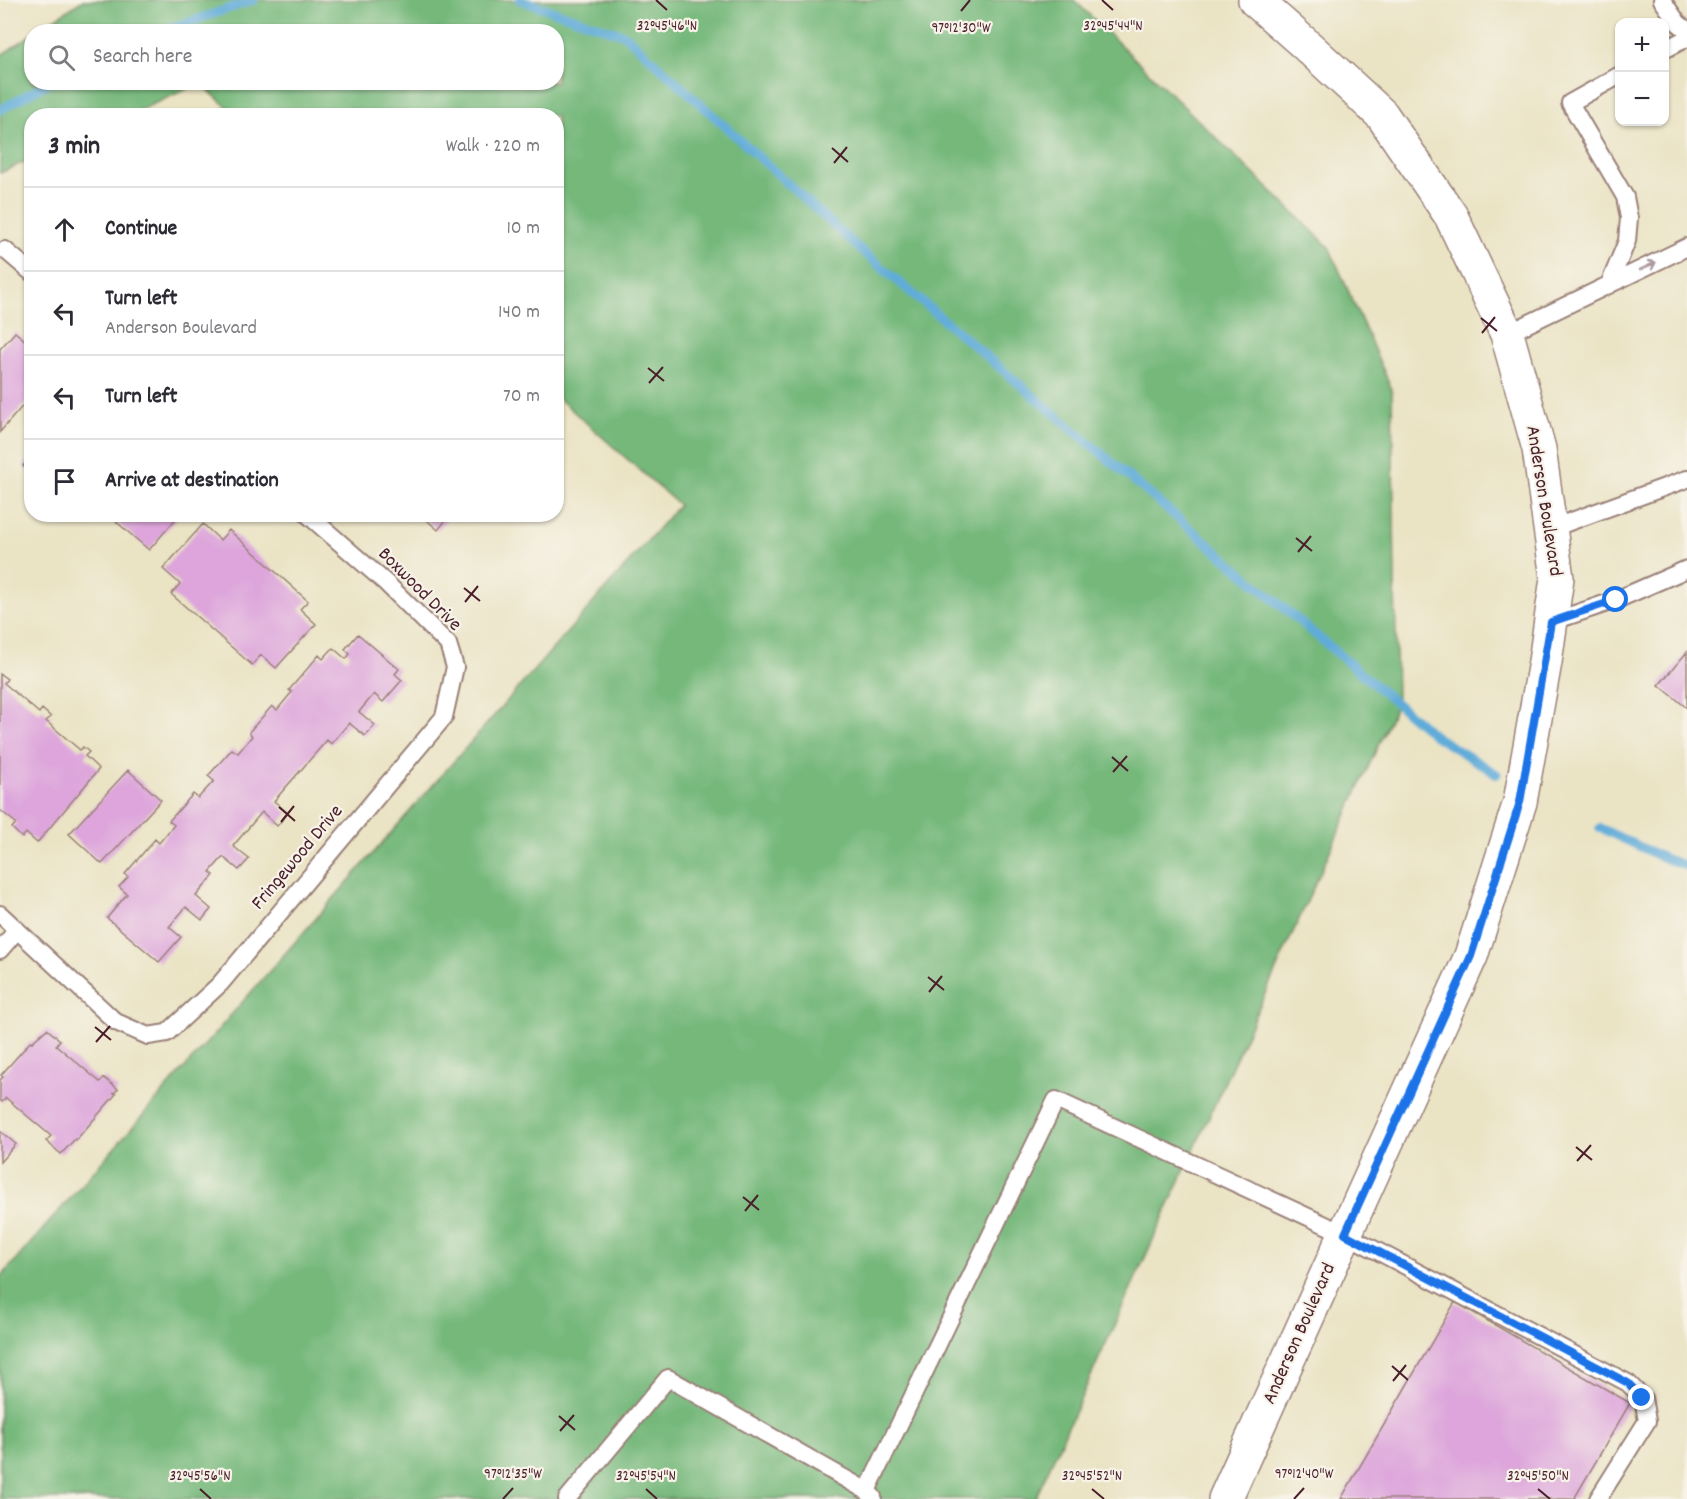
<!DOCTYPE html>
<html lang="en">
<head>
<meta charset="utf-8">
<style>
	body { margin:0; font-family:Dekko,sans-serif; background:#f2f2f3; color:#2b2b33 }
	.controls { position:absolute; right:18px; top:18px; display:grid; overflow:hidden; border-radius:12px; box-shadow:0 2px 4px #0004 }
	.controls button { width:54px; height:54px; display:grid; place-items:center; padding:0; border:0; border-bottom:2px solid #e1e1e2; background:#fff; color:#2b2b33; font:30px sans-serif }
	.stop { position:absolute; width:18px; height:18px; margin:-14px; border:4px solid #1a73e8; border-radius:50%; background:#fff }
	.stop.end { background:#1a73e8; border-color:#fff; box-shadow:0 2px 6px #0008 }
	.list { margin:0; padding:0; list-style:none }
	h2 { display:flex; justify-content:space-between; align-items:center; height:78px; margin:0; padding:0 24px; font-size:26px }
	h2 small { font-size:20px; font-weight:400; color:#7c7c81 }
	.list li { display:grid; grid-template-columns:39px 1fr auto; gap:18px; align-items:center; box-sizing:border-box; height:84px; padding:0 24px; border-top:2px solid #e1e1e2 }
	.list b { display:block; font-size:22px; white-space:nowrap }
	.list p { margin:0; font-size:20px; white-space:nowrap; color:#7c7c81 }
	.list em { font-size:20px; font-style:normal; color:#7c7c81 }
	.icon { flex:none; width:33px; height:33px; fill:none; stroke:currentColor; stroke-width:2; stroke-linecap:round; stroke-linejoin:round }
	.map { position:relative; flex:none; width:1687px; height:1499px; overflow:hidden }
	.search { position:absolute; background:#fff; box-shadow:0 2px 4px #0004; left:24px; top:24px; width:540px; height:66px; display:flex; align-items:center; gap:15px; box-sizing:border-box; padding:0 21px; border-radius:24px; color:#7c7c81; font-size:22px }
	.panel { position:absolute; background:#fff; box-shadow:0 2px 4px #0004; left:24px; top:108px; width:540px; height:414px; border-radius:24px }
	.map>svg:first-child { display:block }
</style>
</head>
<body>
<div class="map">
<svg width="1687" height="1499" viewBox="0 0 1687 1499">
	<rect width="100%" height="100%" fill="#f7f3e8"/>
	<filter id="ink" filterUnits="userSpaceOnUse"><feTurbulence type="fractalNoise" baseFrequency=".0167" numOctaves="2"/><feDisplacementMap in="SourceGraphic" scale="12" xChannelSelector="R" yChannelSelector="G"/><feConvolveMatrix kernelMatrix="1 2 1 2 8 2 1 2 1" color-interpolation-filters="sRGB"/></filter>
	<filter id="wash" filterUnits="userSpaceOnUse"><feTurbulence type="fractalNoise" baseFrequency=".008" numOctaves="4" result="noise"/><feDisplacementMap in="SourceGraphic" scale="24" xChannelSelector="R" yChannelSelector="G"/><feGaussianBlur stdDeviation="1.35" result="paint"/><feColorMatrix in="noise" values="0 0 0 0 0 0 0 0 0 0 0 0 0 0 0 0 0 1.4 0 .05"/><feComposite in="paint" operator="in"/></filter>
	<g filter="url(#wash)">
		<rect width="100%" height="100%" fill="#eae3c4"/>
		<path fill="#75b87a" stroke="#606c52" stroke-width="1.5" d="M83 0H1074L1329 247 1392 390 1397 704 1035 1499H0V1278L679 505 557 397 556 116 236 115 200 83 129 115 32 116 31 159 0 173V56L31 35 32 82H556V32L36 31Z"/>
		<g fill="none" stroke-linecap="round" stroke-linejoin="round">
			<path stroke="#60acd9" stroke-width="9" d="M520 0 625 35 854 244 1435 736 1497 774
				M160 32 254 0
				M0 110 50 82
				M1600 828 1666 859 1687 866"/>
		</g>
		<g id="blocks">
			<path fill="#dda5db" d="M15 332 32 346V395L0 432V349Z
				M32 456V474L23 466Z
				M117 514H180L149 550 113 519Z
				M420 514H451L438 530Z
				M203 524 220 540 229 530 308 601 300 609 316 624 276 668 261 655 252 665 171 594 180 584 163 569Z
				M358 634 399 669 395 674 402 680 383 702 374 694 359 712 375 725 365 736 349 723 331 744 327 740 274 801 288 813 277 826 262 812 233 846 249 859 239 870 223 857 210 872 214 875 196 896 211 909 202 920 186 907 169 927 181 937 159 962 107 918 127 894 119 887 128 877 125 874 155 839 159 843 174 825 169 821 193 794 198 798 214 781 208 776 232 749 238 753 252 736 249 732 272 706 277 710 292 692 289 690 319 655 323 659 333 648 346 659 350 654 345 649Z
				M1687 652V708L1659 685Z
				M0 674 7 679 4 683 39 713 42 709 51 717 46 721 80 750 83 747 89 752 85 756 99 769 37 843 26 833 22 838 12 828 16 823 0 810Z
				M128 770 161 800 102 864 69 834Z
				M47 1029 60 1040 56 1045 100 1082 104 1078 118 1089 114 1093 116 1094 76 1140 75 1139 61 1154 46 1141 51 1136 6 1098 2 1102 0 1100V1080L3 1077 1 1075 31 1041 32 1042Z
				M0 1131 16 1144 0 1162Z
				M1455 1302 1630 1403 1574 1499H1341Z"/>
		</g>
	</g>
	<g filter="url(#ink)">
		<use href="#blocks" fill-opacity="0" stroke="#9a8178" stroke-width="1.5"/>
		<g fill="none" stroke-linecap="round" stroke-linejoin="round">
			<g stroke="#9a8178" stroke-width="20">
				<path id="service" d="M1662 0 1678 23 1687 30
					M1664 50 1687 38
					M5 250 32 273
					M1609 285 1627 241 1629 218 1625 197 1570 103 1620 75
					M1507 334 1687 247
					M1550 529 1687 479
					M1551 622 1616 600 1687 569
					M0 914 116 1022 148 1036 167 1033 220 984 444 717 455 667 448 644 386 583 307 514
					M0 950 17 930
					M867 1491 1056 1100 1345 1234 1628 1383 1643 1398 1647 1421 1598 1499
					M567 1499 668 1378 867 1491 873 1497"/>
			</g>
			<g stroke="#9a8178" stroke-width="36">
				<path id="tertiary" d="M1225 1499 1471 956 1520 802 1545 662 1557 578 1539 449 1507 334 1451 216 1382 115 1305 44 1255 0"/>
			</g>
			<use href="#service" stroke="#fff" stroke-width="16"/>
			<use href="#tertiary" stroke="#fff" stroke-width="33"/>
		</g>
		<defs><path id="oneway-shaft" d="M-6 0H5M1.5-3L5.5 0L1.5 3" fill="none" stroke-width="1.6" stroke-linecap="round" stroke-linejoin="round" transform="scale(1.5)"/></defs>
		<use stroke="#ae9aa0" href="#oneway-shaft" transform="translate(1648 266) rotate(-26)"/>
	</g>
	<g fill="none" stroke-linecap="round" stroke-linejoin="round" filter="url(#ink)">
		<path stroke="#1a73e8" stroke-width="8" d="M1616 600 1551 622 1520 802 1471 956 1345 1234 1628 1383 1642 1398"/>
	</g>
	<path fill="none" stroke="#4a1f2b" stroke-width="2" d="M656 0 667 10M1102 0 1113 10M961 11 970 0M832 148 848 162M834 163 847 147M1481 318 1497 331M1482 333 1495 317M648 368 664 381M649 383 663 367M1296 538 1312 551M1298 552 1311 536M464 588 480 601M465 602 478 586M1112 757 1128 771M1113 772 1127 756M279 807 295 821M281 822 294 806M928 977 944 990M929 992 942 976M95 1027 111 1040M96 1042 110 1026M1576 1147 1592 1160M1577 1161 1591 1145M743 1197 759 1210M745 1211 758 1195M1392 1366 1408 1380M1393 1381 1406 1365M559 1416 575 1430M560 1431 574 1415M200 1489 211 1499M646 1489 657 1499M1092 1489 1104 1499M1538 1489 1550 1499M503 1499 513 1488M1294 1499 1304 1488"/>
	<g text-anchor="middle" dominant-baseline="central" stroke-width="4.5" stroke-linejoin="round" paint-order="stroke">
		<g font-size="20" fill="#4a1f2b" stroke="#f7f3e8">
			<text transform="translate(1543 501) rotate(81)">Anderson Boulevard</text>
			<text transform="translate(419 590) rotate(45)">Boxwood Drive</text>
			<text transform="translate(298 858) rotate(-50)">Fringewood Drive</text>
			<text transform="translate(1300 1334) rotate(-66)">Anderson Boulevard</text>
		</g>
	</g>
	<g font-size="15" text-anchor="middle" fill="#4a1f2b" stroke="#f7f3e8" stroke-width="4.5" stroke-linejoin="round" paint-order="stroke">
		<text x="667" y="30">32°45'46"N</text>
		<text x="1113" y="30">32°45'44"N</text>
		<text x="961" y="32">97°12'30"W</text>
		<text x="513" y="1478">97°12'35"W</text>
		<text x="1304" y="1478">97°12'40"W</text>
		<text x="200" y="1480">32°45'56"N</text>
		<text x="646" y="1480">32°45'54"N</text>
		<text x="1092" y="1480">32°45'52"N</text>
		<text x="1538" y="1480">32°45'50"N</text>
	</g>
</svg>
<div class="controls">
<button>+</button>
<button>−</button>
</div>
<div class="stop" style="left:1616px;top:600px"></div>
<div class="stop end" style="left:1642px;top:1398px"></div>
<div class="search"><svg class="icon" aria-label="search" viewBox="0 0 24 24"><circle cx="10" cy="10" r="6"/><path d="M15 15l6 6"/></svg>Search here</div>
<section class="panel">
<h2>3 min<small>Walk · 220 m</small></h2>
<ul class="list">
<li><svg class="icon" aria-label="ahead" viewBox="0 0 24 24"><path d="M12 20V5M6 11l6-6 6 6"/></svg><div><b>Continue</b></div><em>10 m</em></li>
<li><svg class="icon" aria-label="left" viewBox="0 0 24 24"><path d="M17 20v-9H6M10 6l-5 5 5 5"/></svg><div><b>Turn left</b><p>Anderson Boulevard</p></div><em>140 m</em></li>
<li><svg class="icon" aria-label="left" viewBox="0 0 24 24"><path d="M17 20v-9H6M10 6l-5 5 5 5"/></svg><div><b>Turn left</b></div><em>70 m</em></li>
<li><svg class="icon" aria-label="arrive" viewBox="0 0 24 24"><path d="M6 21V4h12l-3 4 3 4H6"/></svg><div><b>Arrive at destination</b></div></li>
</ul>
</section>
</div>
</body>
</html>
